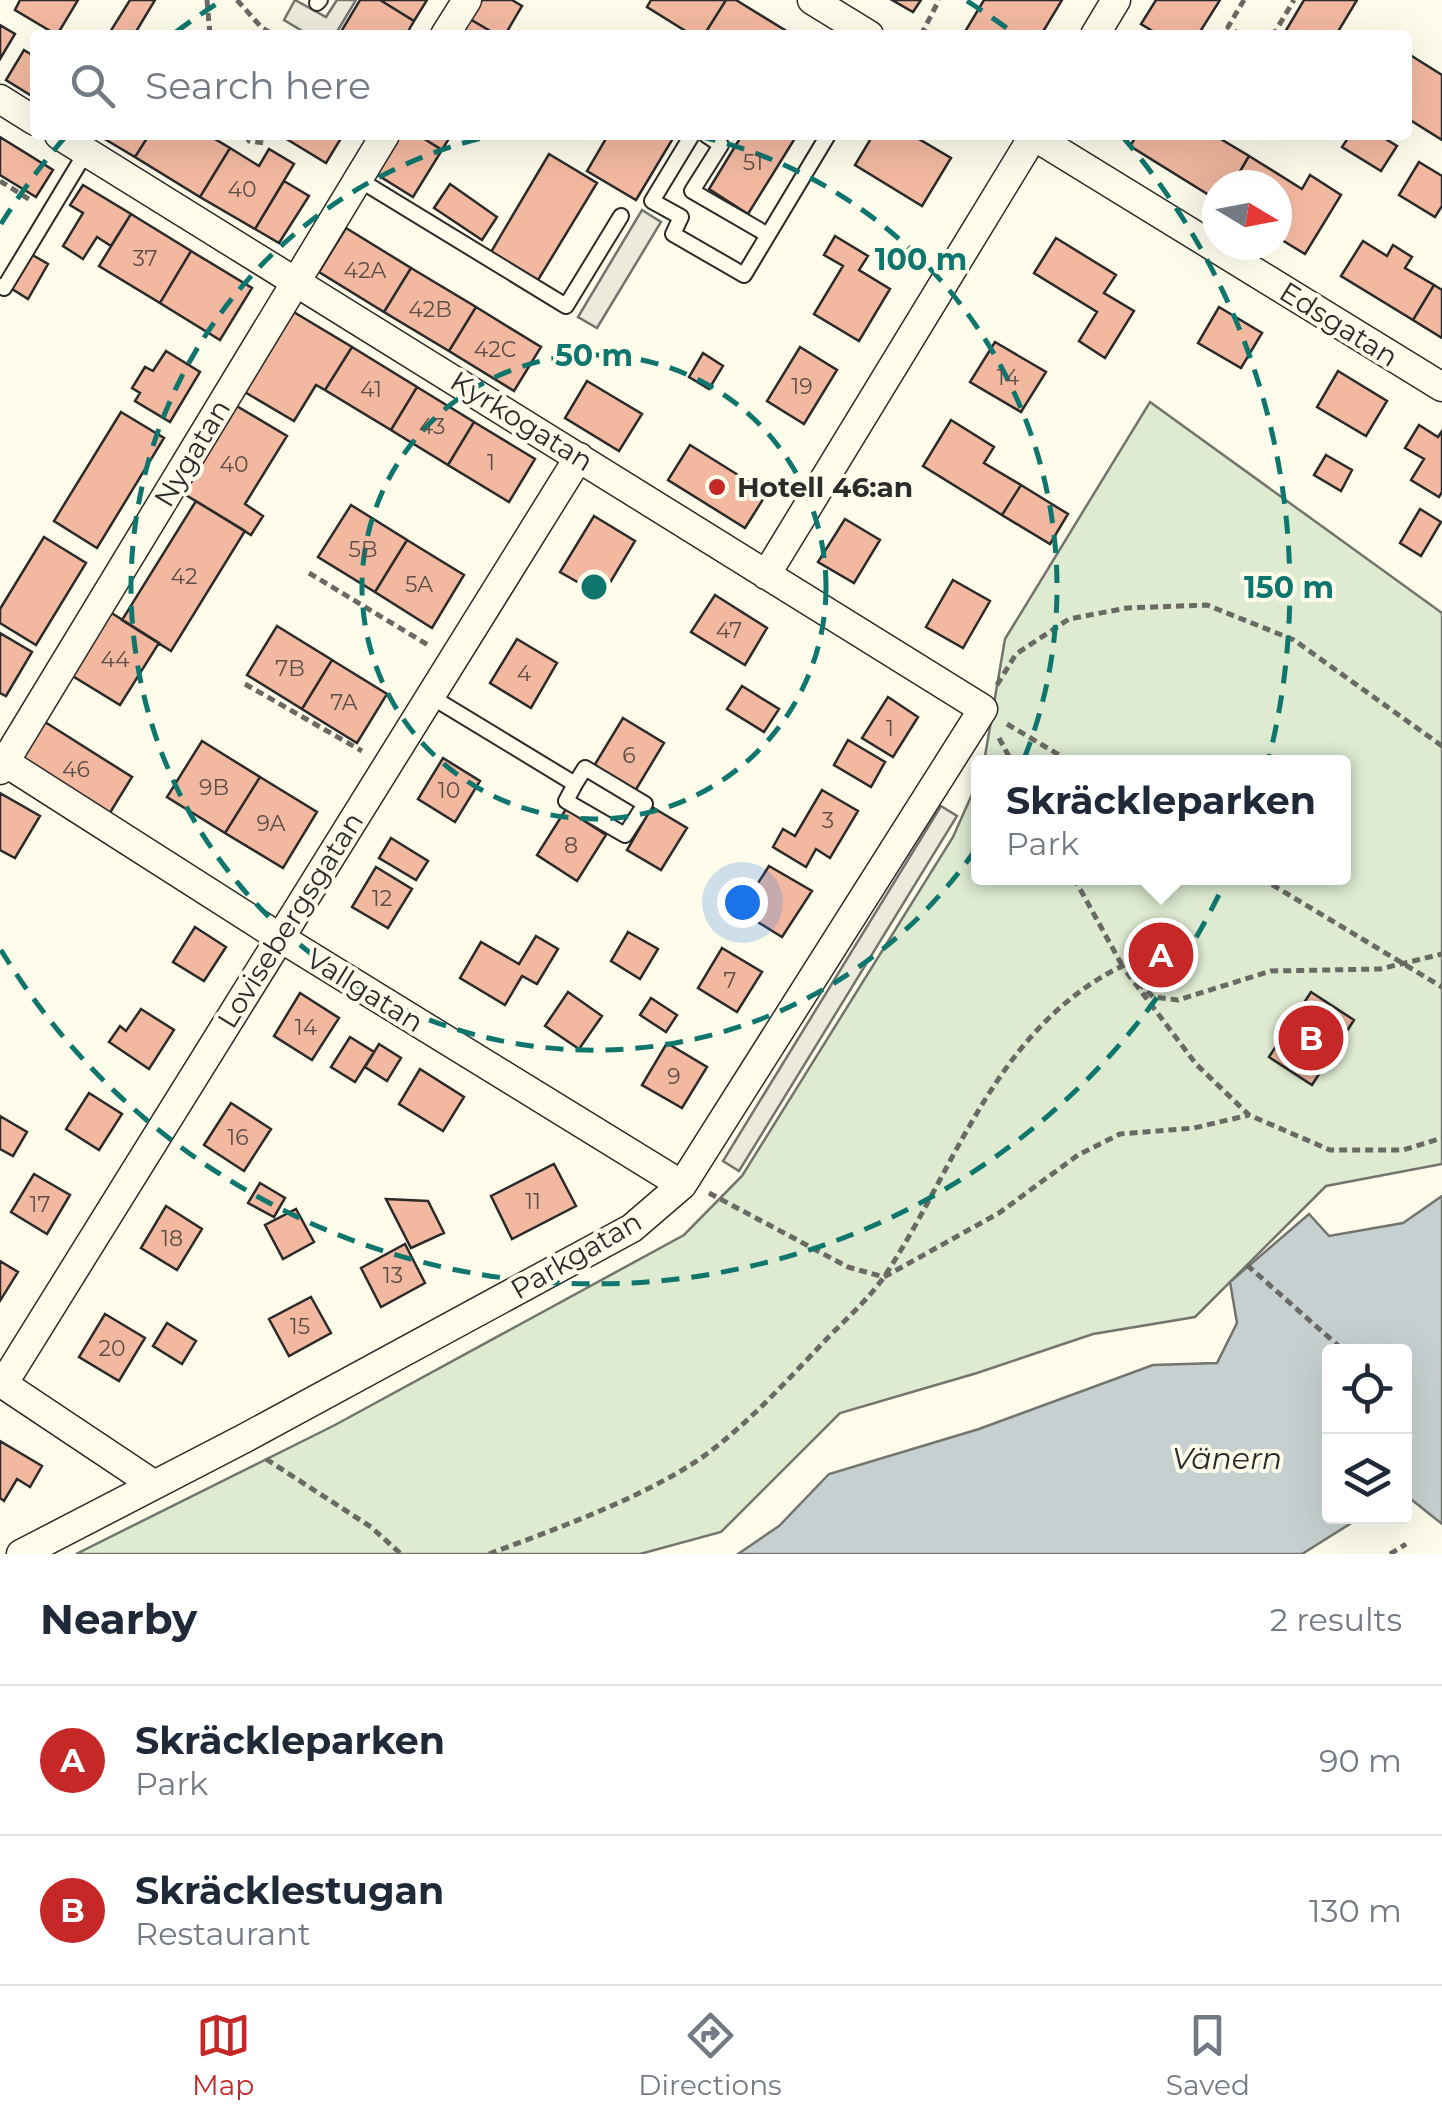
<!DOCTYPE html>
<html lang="en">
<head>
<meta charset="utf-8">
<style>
	body { margin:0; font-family:Montserrat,sans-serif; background:#f2f2f3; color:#1f2937 }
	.controls { position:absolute; right:30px; bottom:30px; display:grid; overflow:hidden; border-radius:10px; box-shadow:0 10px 40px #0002 }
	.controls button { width:90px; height:90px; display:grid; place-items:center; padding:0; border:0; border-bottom:2px solid #e0e1e3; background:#fff; color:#1f2937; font:50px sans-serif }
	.compass { position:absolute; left:1202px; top:170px; width:90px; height:90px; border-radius:50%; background:#fff; box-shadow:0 10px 40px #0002; rotate:100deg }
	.you { position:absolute; left:742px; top:902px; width:35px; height:35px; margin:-25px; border:8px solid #fff; border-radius:50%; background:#1a73e8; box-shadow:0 0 0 15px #1a73e833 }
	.badge { display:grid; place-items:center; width:65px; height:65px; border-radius:50%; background:#c62828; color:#fff; font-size:32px; font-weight:700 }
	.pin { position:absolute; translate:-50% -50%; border:5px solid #fff; box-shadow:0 2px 10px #0006 }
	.popup { position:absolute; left:971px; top:755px; width:380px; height:130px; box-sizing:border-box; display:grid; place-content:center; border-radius:10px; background:#fff; filter:drop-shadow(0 2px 8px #0005); font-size:32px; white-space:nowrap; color:#747a83 }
	.popup b { font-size:38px; color:#1f2937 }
	.popup::after { content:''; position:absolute; left:50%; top:100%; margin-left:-20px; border:20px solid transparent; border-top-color:#fff }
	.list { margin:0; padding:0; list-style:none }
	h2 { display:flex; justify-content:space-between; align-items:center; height:130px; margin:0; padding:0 40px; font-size:42px }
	h2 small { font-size:32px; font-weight:400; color:#747a83 }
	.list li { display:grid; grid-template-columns:65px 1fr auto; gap:30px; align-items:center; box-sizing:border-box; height:150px; padding:0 40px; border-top:2px solid #e0e1e3 }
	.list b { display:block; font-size:38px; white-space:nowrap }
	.list p { margin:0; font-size:32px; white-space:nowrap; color:#747a83 }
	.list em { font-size:32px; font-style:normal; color:#747a83 }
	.icon { flex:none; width:55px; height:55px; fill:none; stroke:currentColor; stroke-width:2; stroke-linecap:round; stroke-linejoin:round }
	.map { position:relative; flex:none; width:1442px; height:1554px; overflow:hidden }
	.search { position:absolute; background:#fff; box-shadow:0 10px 40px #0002; left:30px; right:30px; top:30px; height:110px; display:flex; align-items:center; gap:25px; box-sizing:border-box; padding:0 35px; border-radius:10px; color:#747a83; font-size:38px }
	.sheet { height:430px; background:#fff }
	nav { display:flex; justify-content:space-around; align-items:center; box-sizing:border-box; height:140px; border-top:2px solid #e0e1e3; background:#fff; font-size:28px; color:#747a83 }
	nav a { display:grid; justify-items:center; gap:5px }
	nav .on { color:#c62828 }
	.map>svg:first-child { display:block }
</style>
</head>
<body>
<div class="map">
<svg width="1442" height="1554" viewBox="0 0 1442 1554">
	<rect width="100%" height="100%" fill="#fdfbea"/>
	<path fill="#deebd1" stroke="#74746e" stroke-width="2.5" d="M1150 402 1442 613V1164L1326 1186 1195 1317 1093 1334 977 1373 840 1413 721 1532 640 1554H76L335 1425 684 1235 742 1176 953 837 978 781V878H1344V762H984L1005 639Z"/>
	<path fill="#eceadb" stroke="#74746e" stroke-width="2.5" d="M295 0 326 17 337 0H356L335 35H309L284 20Z
		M642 210 661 222 597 328 578 317Z
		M941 806 957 816 739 1171 723 1161Z"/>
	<path fill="#c7d0d0" stroke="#74746e" stroke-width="2.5" d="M1442 1196V1524L1412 1500 1405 1502 1404 1352H1330V1516L1361 1517 1302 1554H738L779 1526 829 1474 979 1429 1153 1365 1217 1363 1237 1323 1230 1282 1309 1214 1329 1236 1403 1223Z"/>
	<path fill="#f2b8a0" stroke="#2b2b2b" stroke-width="2.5" d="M20 0H78L57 35 15 10Z
		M130 0H155L134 35H115L110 32Z
		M360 0H380L414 21 406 35H339Z
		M380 0H427L414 21Z
		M482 0H512L522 6 505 35H497L470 19Z
		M651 0H726L704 35H692L647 7Z
		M726 0H736L793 35H704Z
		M892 0H921L913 12Z
		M984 0H1062L1041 35H963Z
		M1156 0H1220L1198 35H1159L1141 24Z
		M1304 0H1357L1336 35H1290L1285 32Z
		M470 19 497 35H461Z
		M0 25 15 34 0 59Z
		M24 50 35 57V98L6 80Z
		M1407 53 1442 75V140L1407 118Z
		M98 135H149L135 157Z
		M149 135H208L230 148 200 197 135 157Z
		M280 135H343L326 163Z
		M399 135H418L442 150 413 197 376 174Z
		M418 135H451L442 150Z
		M608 135H675L636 200 587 171Z
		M742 135H797L748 214 709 189Z
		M873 135H912L951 158 922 206 855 165Z
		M1137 135H1214L1249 156 1232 185H1217V200L1130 146Z
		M1350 135H1379L1397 146 1381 171 1342 147Z
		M0 137 53 170 36 197 0 175Z
		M230 148 259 166 269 149 294 164 255 229 200 197Z
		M549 154 597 183 538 280 491 252Z
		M1249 156 1302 189 1310 175 1341 195 1305 254 1277 237V185H1232Z
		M1419 162 1442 176V206L1435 217 1399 195Z
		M284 181 309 196 279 243 255 229Z
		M450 184 497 217 482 240 434 208Z
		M83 185 131 214 111 246 97 237 83 259 63 246 83 213 70 205Z
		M131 214 191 251 160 303 99 266Z
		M346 228 411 268 384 312 319 272Z
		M835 236 868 256 859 270 890 289 859 341 814 314 843 266 824 255Z
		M1056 238 1116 275 1104 293 1134 311 1105 358 1079 341 1097 312 1034 273Z
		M1363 241 1387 256 1393 245 1412 257 1405 268 1434 285 1413 320 1341 276Z
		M191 251 252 288 220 340 160 303Z
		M29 253 48 264 28 299 9 287Z
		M411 268 476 307 449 351 384 312Z
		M1434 285 1442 290V338L1413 320Z
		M476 307 541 347 514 391 449 351Z
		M1219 307 1262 333 1241 368 1198 343Z
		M292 311 352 347 325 390 316 385 294 421 243 391Z
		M995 342 1046 372 1021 412 970 382Z
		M352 347 417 387 391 430 325 390Z
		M800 347 837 370 804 424 767 401Z
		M166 351 200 372 170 422 135 401 140 393 132 388 145 367 153 371Z
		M703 353 723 366 709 389 689 377Z
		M1338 371 1387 401 1366 436 1317 407Z
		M587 381 642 414 619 451 565 418Z
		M417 387 474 422 448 465 391 430Z
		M235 405 287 436 245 504 263 516 251 535 181 492Z
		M121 412 164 438 97 548 54 521Z
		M951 420 994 447 984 463 1021 485 1002 515 923 466Z
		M474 422 535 459 509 502 448 465Z
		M1419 425 1438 437 1442 431V492L1439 497 1411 480 1424 459 1405 448Z
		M690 445 767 493 745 528 668 480Z
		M1326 455 1352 470 1341 491 1314 475Z
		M1021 485 1068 514 1050 544 1002 515Z
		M196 501 245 531 171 651 122 620Z
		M351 505 407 540 375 592 318 557Z
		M1420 509 1441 522 1421 556 1400 543Z
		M594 516 635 541 602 596 560 572Z
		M845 519 880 540 854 583 818 562Z
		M44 537 86 563 36 645 0 623V609Z
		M407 540 464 575 432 628 375 592Z
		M953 580 990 601 963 648 926 627Z
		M715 595 767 628 745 665 691 632Z
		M110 612 159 643 120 705 71 675Z
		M277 626 332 660 302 709 247 675Z
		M0 633 32 652 6 696 0 693Z
		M517 639 557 663 531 708 490 683Z
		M332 660 387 694 357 743 302 709Z
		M742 686 779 709 764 732 727 709Z
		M888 697 918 717 893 757 862 738Z
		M623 718 664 743 635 791 594 766Z
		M45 722 132 777 108 816 20 762Z
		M848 740 885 762 871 787 834 765Z
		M202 741 260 777 225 833 167 797Z
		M443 758 480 781 455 822 418 799Z
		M260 777 317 812 283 868 225 833Z
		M822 790 858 811 830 858 816 849 806 867 773 847 783 829 795 836Z
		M0 793 40 816 15 858 0 850Z
		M652 807 687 828 661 870 627 850Z
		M566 809 606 835 577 881 537 855Z
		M391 838 428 861 416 880 379 858Z
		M769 866 812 891 782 937 740 911Z
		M376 867 412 889 388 928 352 907Z
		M195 927 226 947 204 981 173 962Z
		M628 932 658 949 640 979 611 961Z
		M536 936 558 949 537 984 522 976 505 1005 460 978 481 942 519 964Z
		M722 948 762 972 737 1012 698 988Z
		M568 992 602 1016 579 1049 545 1026Z
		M1311 992 1354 1020 1312 1085 1269 1057Z
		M300 993 339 1018 312 1060 274 1036Z
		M651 998 677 1015 666 1032 640 1015Z
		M141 1009 174 1030 149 1069 109 1042 120 1026 126 1031Z
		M350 1037 374 1052 355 1082 331 1067Z
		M667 1043 707 1067 682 1108 642 1085Z
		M379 1044 401 1058 387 1081 365 1067Z
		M420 1069 464 1097 443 1131 399 1104Z
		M89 1093 122 1114 99 1150 66 1129Z
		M231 1103 271 1129 244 1171 204 1145Z
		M0 1116 27 1132 13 1156 0 1149Z
		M554 1164 576 1206 512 1239 491 1196Z
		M34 1174 70 1195 47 1234 11 1212Z
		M260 1183 285 1198 274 1217 248 1203Z
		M386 1199 428 1201 444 1233 411 1248Z
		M166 1206 202 1229 177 1270 141 1248Z
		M296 1209 314 1242 283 1259 265 1225Z
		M405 1244 425 1283 381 1307 361 1268Z
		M0 1261 18 1272 0 1301Z
		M311 1297 331 1333 289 1356 269 1319Z
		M105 1314 145 1338 119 1381 79 1357Z
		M167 1323 196 1341 182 1364 153 1346Z
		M0 1441 42 1466 30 1487 17 1479 4 1501 0 1498Z"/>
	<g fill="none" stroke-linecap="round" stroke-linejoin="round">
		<g stroke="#2b2b2b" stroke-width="18">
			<path id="lane" d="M317 3 320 0
				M692 135 652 201 681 217 673 234 744 275 828 135
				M706 135 721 145 692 191 768 235
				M358 179 566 306 621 216
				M0 286 4 288 86 152
				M430 696 575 784 585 768 645 804 625 835 566 801 575 784"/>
		</g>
		<g stroke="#2b2b2b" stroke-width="31">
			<path id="street" d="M812 0 869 35
				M445 35 467 0
				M1095 35 1116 0
				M0 99 35 121
				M1032 135 1442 387
				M766 575 1034 135
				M0 759 279 937 682 1185
				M0 770 385 135
				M0 1382 153 1484
				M3 1384 579 457
				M21 1554 245 1438 632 1228 682 1185 983 709 59 135"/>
		</g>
		<path stroke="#6a6964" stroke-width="5" stroke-dasharray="8 5" stroke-linecap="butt" d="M207 0 210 35
			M237 0 262 28 274 35
			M921 35 939 0
			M1241 35 1228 27 1244 0
			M1279 35 1275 32 1294 0
			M246 135 249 141 264 143 268 135
			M0 181 32 201
			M309 573 428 645
			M245 684 362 751
			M997 685 1016 654 1069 619 1127 608 1207 605 1294 640 1442 746
			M1007 724 1071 762
			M999 738 1012 762
			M1074 878 1123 967
			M1261 878 1442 987
			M1138 982 1153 997 1178 1000 1271 971 1380 969 1442 954
			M709 1193 848 1267 884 1277 999 1213 1078 1155 1120 1134 1194 1128 1249 1115
			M1247 1265 1343 1350
			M266 1459 371 1527 401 1554
			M489 1554C555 1529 624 1505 684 1469 733 1440 780 1388 819 1347 840 1324 868 1301 886 1274 958 1164 995 1029 1122 966L1196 1064 1249 1115 1330 1150H1403L1442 1138
			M1390 1554 1406 1544"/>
		<use href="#lane" stroke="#fdfbea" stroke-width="14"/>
		<use href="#street" stroke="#fdfbea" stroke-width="28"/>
	</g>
	<g fill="none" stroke="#0f766e" stroke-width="5" stroke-dasharray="18 12">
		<circle cx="594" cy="587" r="232"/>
		<path d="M698 136A463 463 0 1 1 490 136"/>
		<path d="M1 224A695 695 0 0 1 66 136M176 32A695 695 0 0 1 221 1M967 1A695 695 0 0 1 1012 32M1122 136A695 695 0 1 1 1 950"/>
	</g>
	<circle fill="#c62828" stroke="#fdfbea" stroke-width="4" cx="717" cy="487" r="10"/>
	<g text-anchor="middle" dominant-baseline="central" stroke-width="8" stroke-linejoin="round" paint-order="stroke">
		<g font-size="22" fill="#5d4e48">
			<text x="753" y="162">51</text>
			<text x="242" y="189">40</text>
			<text x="145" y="258">37</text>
			<text x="365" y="270">42A</text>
			<text x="430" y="309">42B</text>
			<text x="495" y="349">42C</text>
			<text x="1008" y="377">14</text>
			<text x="802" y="386">19</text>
			<text x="371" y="389">41</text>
			<text x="432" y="426">43</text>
			<text x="491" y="462">1</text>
			<text x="234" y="464">40</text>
			<text x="363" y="549">5B</text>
			<text x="184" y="576">42</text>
			<text x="419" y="584">5A</text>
			<text x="729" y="630">47</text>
			<text x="115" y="659">44</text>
			<text x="290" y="668">7B</text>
			<text x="524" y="673">4</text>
			<text x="344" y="702">7A</text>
			<text x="890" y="728">1</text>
			<text x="629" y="755">6</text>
			<text x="76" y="769">46</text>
			<text x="214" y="787">9B</text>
			<text x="449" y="790">10</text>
			<text x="828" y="820">3</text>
			<text x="271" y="823">9A</text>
			<text x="571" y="845">8</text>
			<text x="382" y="898">12</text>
			<text x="730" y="980">7</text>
			<text x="306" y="1027">14</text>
			<text x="674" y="1076">9</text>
			<text x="238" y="1137">16</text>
			<text x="533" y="1201">11</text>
			<text x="40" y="1204">17</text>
			<text x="172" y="1238">18</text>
			<text x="393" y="1275">13</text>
			<text x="300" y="1326">15</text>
			<text x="112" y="1348">20</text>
		</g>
		<g font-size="28" fill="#2b2b2b" stroke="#fdfbea">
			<text transform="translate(1339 324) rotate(32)">Edsgatan</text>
			<text transform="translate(522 421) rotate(32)">Kyrkogatan</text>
			<text transform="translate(192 453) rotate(-59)">Nygatan</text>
			<text transform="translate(290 920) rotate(-58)">Lovisebergsgatan</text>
			<text transform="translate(365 990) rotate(32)">Vallgatan</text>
			<text transform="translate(576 1255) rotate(-30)">Parkgatan</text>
		</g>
		<g font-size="28" font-weight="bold" fill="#2b2b2b" stroke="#fdfbea" text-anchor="start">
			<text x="737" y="487">Hotell 46:an</text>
		</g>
		<g font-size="30" font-style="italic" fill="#2b2b2b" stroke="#fdfbea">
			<text x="1227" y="1458">Vänern</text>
		</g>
	</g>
	<circle cx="594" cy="587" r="15" fill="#0f766e" stroke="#fdfbea" stroke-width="5"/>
	<g font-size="30" text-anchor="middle" font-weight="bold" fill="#0f766e" stroke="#fdfbea" stroke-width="8" stroke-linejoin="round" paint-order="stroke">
		<text x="921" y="270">100 m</text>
		<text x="594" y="366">50 m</text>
		<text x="1289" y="598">150 m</text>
	</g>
</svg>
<div class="controls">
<button><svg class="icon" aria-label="locate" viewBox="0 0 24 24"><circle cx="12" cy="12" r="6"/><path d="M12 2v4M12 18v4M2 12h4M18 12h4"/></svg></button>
<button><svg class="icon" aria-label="layers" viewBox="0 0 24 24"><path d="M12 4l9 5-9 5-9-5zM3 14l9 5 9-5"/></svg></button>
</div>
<svg class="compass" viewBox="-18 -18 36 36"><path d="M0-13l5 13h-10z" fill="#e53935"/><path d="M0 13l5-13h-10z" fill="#747a83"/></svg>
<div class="you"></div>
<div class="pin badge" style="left:1161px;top:955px">A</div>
<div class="popup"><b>Skräckleparken</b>Park</div>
<div class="pin badge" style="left:1311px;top:1038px">B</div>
<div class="search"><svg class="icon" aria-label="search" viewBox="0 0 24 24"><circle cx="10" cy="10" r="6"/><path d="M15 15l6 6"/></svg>Search here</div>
</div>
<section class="sheet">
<h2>Nearby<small>2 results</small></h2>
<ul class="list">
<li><span class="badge">A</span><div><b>Skräckleparken</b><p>Park</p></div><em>90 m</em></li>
<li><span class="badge">B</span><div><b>Skräcklestugan</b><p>Restaurant</p></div><em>130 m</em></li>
</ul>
</section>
<nav>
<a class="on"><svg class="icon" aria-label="map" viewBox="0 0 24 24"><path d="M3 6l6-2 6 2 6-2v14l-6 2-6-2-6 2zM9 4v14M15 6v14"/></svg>Map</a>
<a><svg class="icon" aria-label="directions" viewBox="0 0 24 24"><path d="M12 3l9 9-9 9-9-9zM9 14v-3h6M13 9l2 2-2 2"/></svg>Directions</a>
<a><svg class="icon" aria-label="saved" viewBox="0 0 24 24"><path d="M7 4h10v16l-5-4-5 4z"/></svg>Saved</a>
</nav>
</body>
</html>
